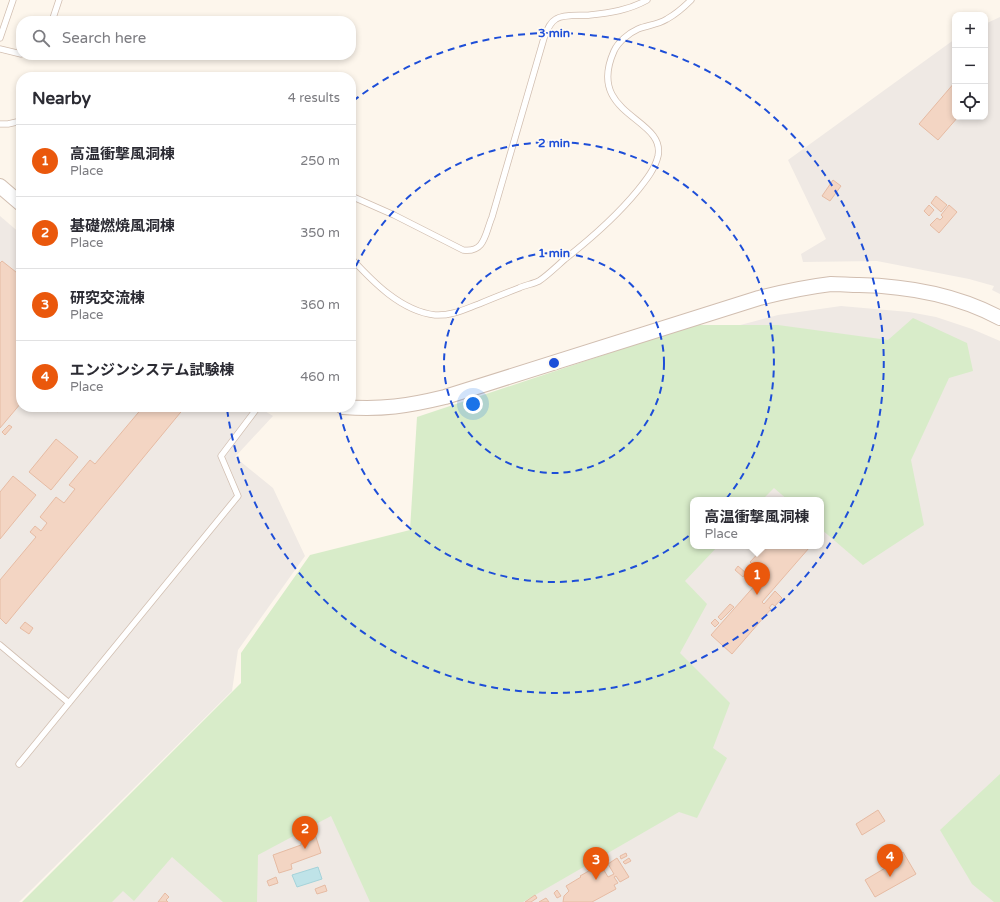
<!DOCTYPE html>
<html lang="en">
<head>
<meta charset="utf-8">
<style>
	body { margin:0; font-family:"Varela Round","Noto Sans JP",sans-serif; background:#f7f7f7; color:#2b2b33 }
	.controls { position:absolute; right:12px; top:12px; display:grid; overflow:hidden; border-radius:8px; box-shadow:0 2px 6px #0003 }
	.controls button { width:36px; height:36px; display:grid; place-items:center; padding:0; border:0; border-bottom:1px solid #e1e1e2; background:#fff; color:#2b2b33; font:20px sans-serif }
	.you { position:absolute; left:473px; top:404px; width:14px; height:14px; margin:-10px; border:3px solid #fff; border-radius:50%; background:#1a73e8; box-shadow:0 0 0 6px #1a73e833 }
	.badge { display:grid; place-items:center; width:26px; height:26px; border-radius:50%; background:#ea580c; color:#fff; font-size:13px; font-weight:700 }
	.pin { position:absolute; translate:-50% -33px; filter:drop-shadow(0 1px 2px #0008) }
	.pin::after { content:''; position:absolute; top:21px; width:14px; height:12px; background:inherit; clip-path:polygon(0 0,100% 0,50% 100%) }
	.popup { position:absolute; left:690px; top:497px; width:134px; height:52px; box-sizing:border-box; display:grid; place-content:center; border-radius:8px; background:#fff; filter:drop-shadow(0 1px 3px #0005); font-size:13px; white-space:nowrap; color:#7c7c81 }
	.popup b { font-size:15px; color:#2b2b33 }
	.popup::after { content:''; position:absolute; left:50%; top:100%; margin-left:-8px; border:8px solid transparent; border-top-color:#fff }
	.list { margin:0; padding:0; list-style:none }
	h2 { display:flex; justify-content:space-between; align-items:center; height:52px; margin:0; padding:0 16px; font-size:17px }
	h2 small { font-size:13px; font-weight:400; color:#7c7c81 }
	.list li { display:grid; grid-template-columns:26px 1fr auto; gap:12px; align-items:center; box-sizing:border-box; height:72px; padding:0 16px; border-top:1px solid #e1e1e2 }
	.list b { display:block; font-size:15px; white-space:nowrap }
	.list p { margin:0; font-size:13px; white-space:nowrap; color:#7c7c81 }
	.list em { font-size:13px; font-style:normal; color:#7c7c81 }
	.icon { flex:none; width:22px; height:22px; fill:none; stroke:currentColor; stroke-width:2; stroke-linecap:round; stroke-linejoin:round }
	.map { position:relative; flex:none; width:1000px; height:902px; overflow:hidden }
	.search { position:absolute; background:#fff; box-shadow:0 2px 6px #0003; left:16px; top:16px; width:340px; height:44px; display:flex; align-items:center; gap:10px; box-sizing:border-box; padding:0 14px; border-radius:16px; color:#7c7c81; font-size:15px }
	.panel { position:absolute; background:#fff; box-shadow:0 2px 6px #0003; left:16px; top:72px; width:340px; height:340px; border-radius:16px }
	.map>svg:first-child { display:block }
</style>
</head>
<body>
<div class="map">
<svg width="1000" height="902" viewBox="0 0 1000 902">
	<rect width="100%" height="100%" fill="#fdf6ec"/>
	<path fill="#efe9e4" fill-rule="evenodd" d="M1000 17V294L992 290 994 286 969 279 877 261 803 262 801 254 826 239 788 160 955 39V117H985V24Z
		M0 216 21 234V407H258L273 416 235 457 273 488 305 556 238 650 232 691 19 902H0Z
		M841 306 909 312 936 317 972 329 1000 341V902H43L88 878 329 586 729 328 778 315ZM693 500H821V546H693Z"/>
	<path fill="#d8ecc9" d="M913 318 967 343 973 371 949 378 911 460 924 525 863 565 821 529V500H788L774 488 762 500H693V546H718L685 581 707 604 680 653 730 703 713 748 727 758 697 818 679 812 523 902H370L331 816 258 855 257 902H223L172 857 134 901 123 891 112 902H22L241 683V653L310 555 410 530 417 417 694 325H778L888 340Z
		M1000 774V902H994L972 884 940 830Z"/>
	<path fill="#bfe3e8" stroke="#a5d3da" d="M318 867 322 879 297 887 292 875Z"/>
	<path fill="#f3d5c3" stroke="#e6bba3" d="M955 82V117H958L938 140 919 124Z
		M833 180 841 186 830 201 822 196Z
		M936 196 947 205 941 212 931 203Z
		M929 205 934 210 929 216 924 211Z
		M949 205 957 212 939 233 930 225 937 218 940 220 943 217 941 215Z
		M2 261 21 276V403L0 428V263Z
		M52 407H62L58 412Z
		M143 407H185L6 624 0 618V580L36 537 30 532 35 526 41 531 47 523 40 517 56 497 64 503 75 489 69 485 90 460 95 464Z
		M9 425 12 427 5 435 2 432Z
		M56 439 78 457 51 490 29 472Z
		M13 476 36 495 0 539V492Z
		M765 546H807L809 548 762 602 764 604 775 591 782 598 775 606 772 604 769 608 771 609 732 654 711 635 764 575 750 562Z
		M751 565 757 570 755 572 749 567Z
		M738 566 746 573 743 577 735 570Z
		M752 579 755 582 752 586 748 583Z
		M730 604 734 607 721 620 718 617Z
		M715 619 719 623 715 627 711 623Z
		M25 622 33 628 29 634 20 628Z
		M878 810 885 821 862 835 856 824Z
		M314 831 321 853 291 864 292 869 279 873 273 855 301 845V843L305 841 303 835Z
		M903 852 916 874 875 897 865 880 887 867 884 863Z
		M626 853 627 856 621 859 620 856Z
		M602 856 604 859 600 862 598 859Z
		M617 858 629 877 620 882 616 876 614 877 618 883 614 885 616 889 592 902H563L564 896 569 891 566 886 581 877 580 876 594 868 595 869 601 865 608 877 614 874 608 864Z
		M629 858 631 861 625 864 623 862Z
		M276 877 278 883 269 886 267 881Z
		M325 885 327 891 317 894 315 889Z
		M557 890 561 896 557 898 554 893Z
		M165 893 169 897 166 900 168 902H158Z
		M535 895 537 898 531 902H525Z
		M546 898 549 902H539Z"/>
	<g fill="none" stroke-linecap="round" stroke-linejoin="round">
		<g stroke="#d1beb0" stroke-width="7">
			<path id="service" d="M52 21 59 0
				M0 38 13 0
				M0 49 21 54
				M0 124H8L21 121
				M351 196 394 215 463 250C485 253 485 234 492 217L544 38C547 31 549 23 556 19 564 14 580 16 590 15 610 13 629 10 647 0
				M351 258C373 282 401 311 435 315 452 316 465 309 479 304 493 298 506 293 519 288 525 285 533 284 539 281 548 275 557 266 565 259 593 237 616 217 638 190 646 180 655 169 658 156 666 117 585 116 614 51 618 42 629 33 638 29 648 25 657 25 667 19 676 14 684 7 691 0
				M0 645 69 703
				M19 764 238 496 221 456 258 407"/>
		</g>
		<g stroke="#d1beb0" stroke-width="16">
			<path id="tertiary" d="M0 186 21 204
				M343 407C382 410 408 406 445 397L759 298C783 292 806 287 831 284 840 284 850 285 859 285 907 286 957 295 1000 318"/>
		</g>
		<use href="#service" stroke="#fff" stroke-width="5.5"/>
		<use href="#tertiary" stroke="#fff" stroke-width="14"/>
	</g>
	<g fill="none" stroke="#1d4ed8" stroke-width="2" stroke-dasharray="7 5">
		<circle cx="554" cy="363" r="110"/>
		<path d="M351 277A220 220 0 1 1 339 409"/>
		<path d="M353 101A330 330 0 1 1 227 409"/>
	</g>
	<circle cx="554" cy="363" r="6" fill="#1d4ed8" stroke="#fffaf3" stroke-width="2"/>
	<g font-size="12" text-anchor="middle" font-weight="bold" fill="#1d4ed8" stroke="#fffaf3" stroke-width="3.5" stroke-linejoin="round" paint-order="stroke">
		<text x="554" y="37">3 min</text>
		<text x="554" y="147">2 min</text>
		<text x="554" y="257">1 min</text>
	</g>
</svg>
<div class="controls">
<button>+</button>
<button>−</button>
<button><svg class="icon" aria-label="locate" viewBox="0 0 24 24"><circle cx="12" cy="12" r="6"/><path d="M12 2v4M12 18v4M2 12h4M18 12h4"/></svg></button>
</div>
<div class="you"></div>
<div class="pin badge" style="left:757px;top:595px">1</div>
<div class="popup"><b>高温衝撃風洞棟</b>Place</div>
<div class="pin badge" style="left:305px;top:849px">2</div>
<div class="pin badge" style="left:596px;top:880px">3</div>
<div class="pin badge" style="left:890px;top:877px">4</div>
<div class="search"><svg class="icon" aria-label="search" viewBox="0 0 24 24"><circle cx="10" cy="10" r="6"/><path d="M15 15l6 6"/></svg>Search here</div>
<section class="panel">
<h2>Nearby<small>4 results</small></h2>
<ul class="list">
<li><span class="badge">1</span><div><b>高温衝撃風洞棟</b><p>Place</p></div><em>250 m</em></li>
<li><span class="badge">2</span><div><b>基礎燃焼風洞棟</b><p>Place</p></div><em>350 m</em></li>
<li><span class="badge">3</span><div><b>研究交流棟</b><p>Place</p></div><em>360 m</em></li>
<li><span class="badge">4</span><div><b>エンジンシステム試験棟</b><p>Place</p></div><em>460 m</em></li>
</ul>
</section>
</div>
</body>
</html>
